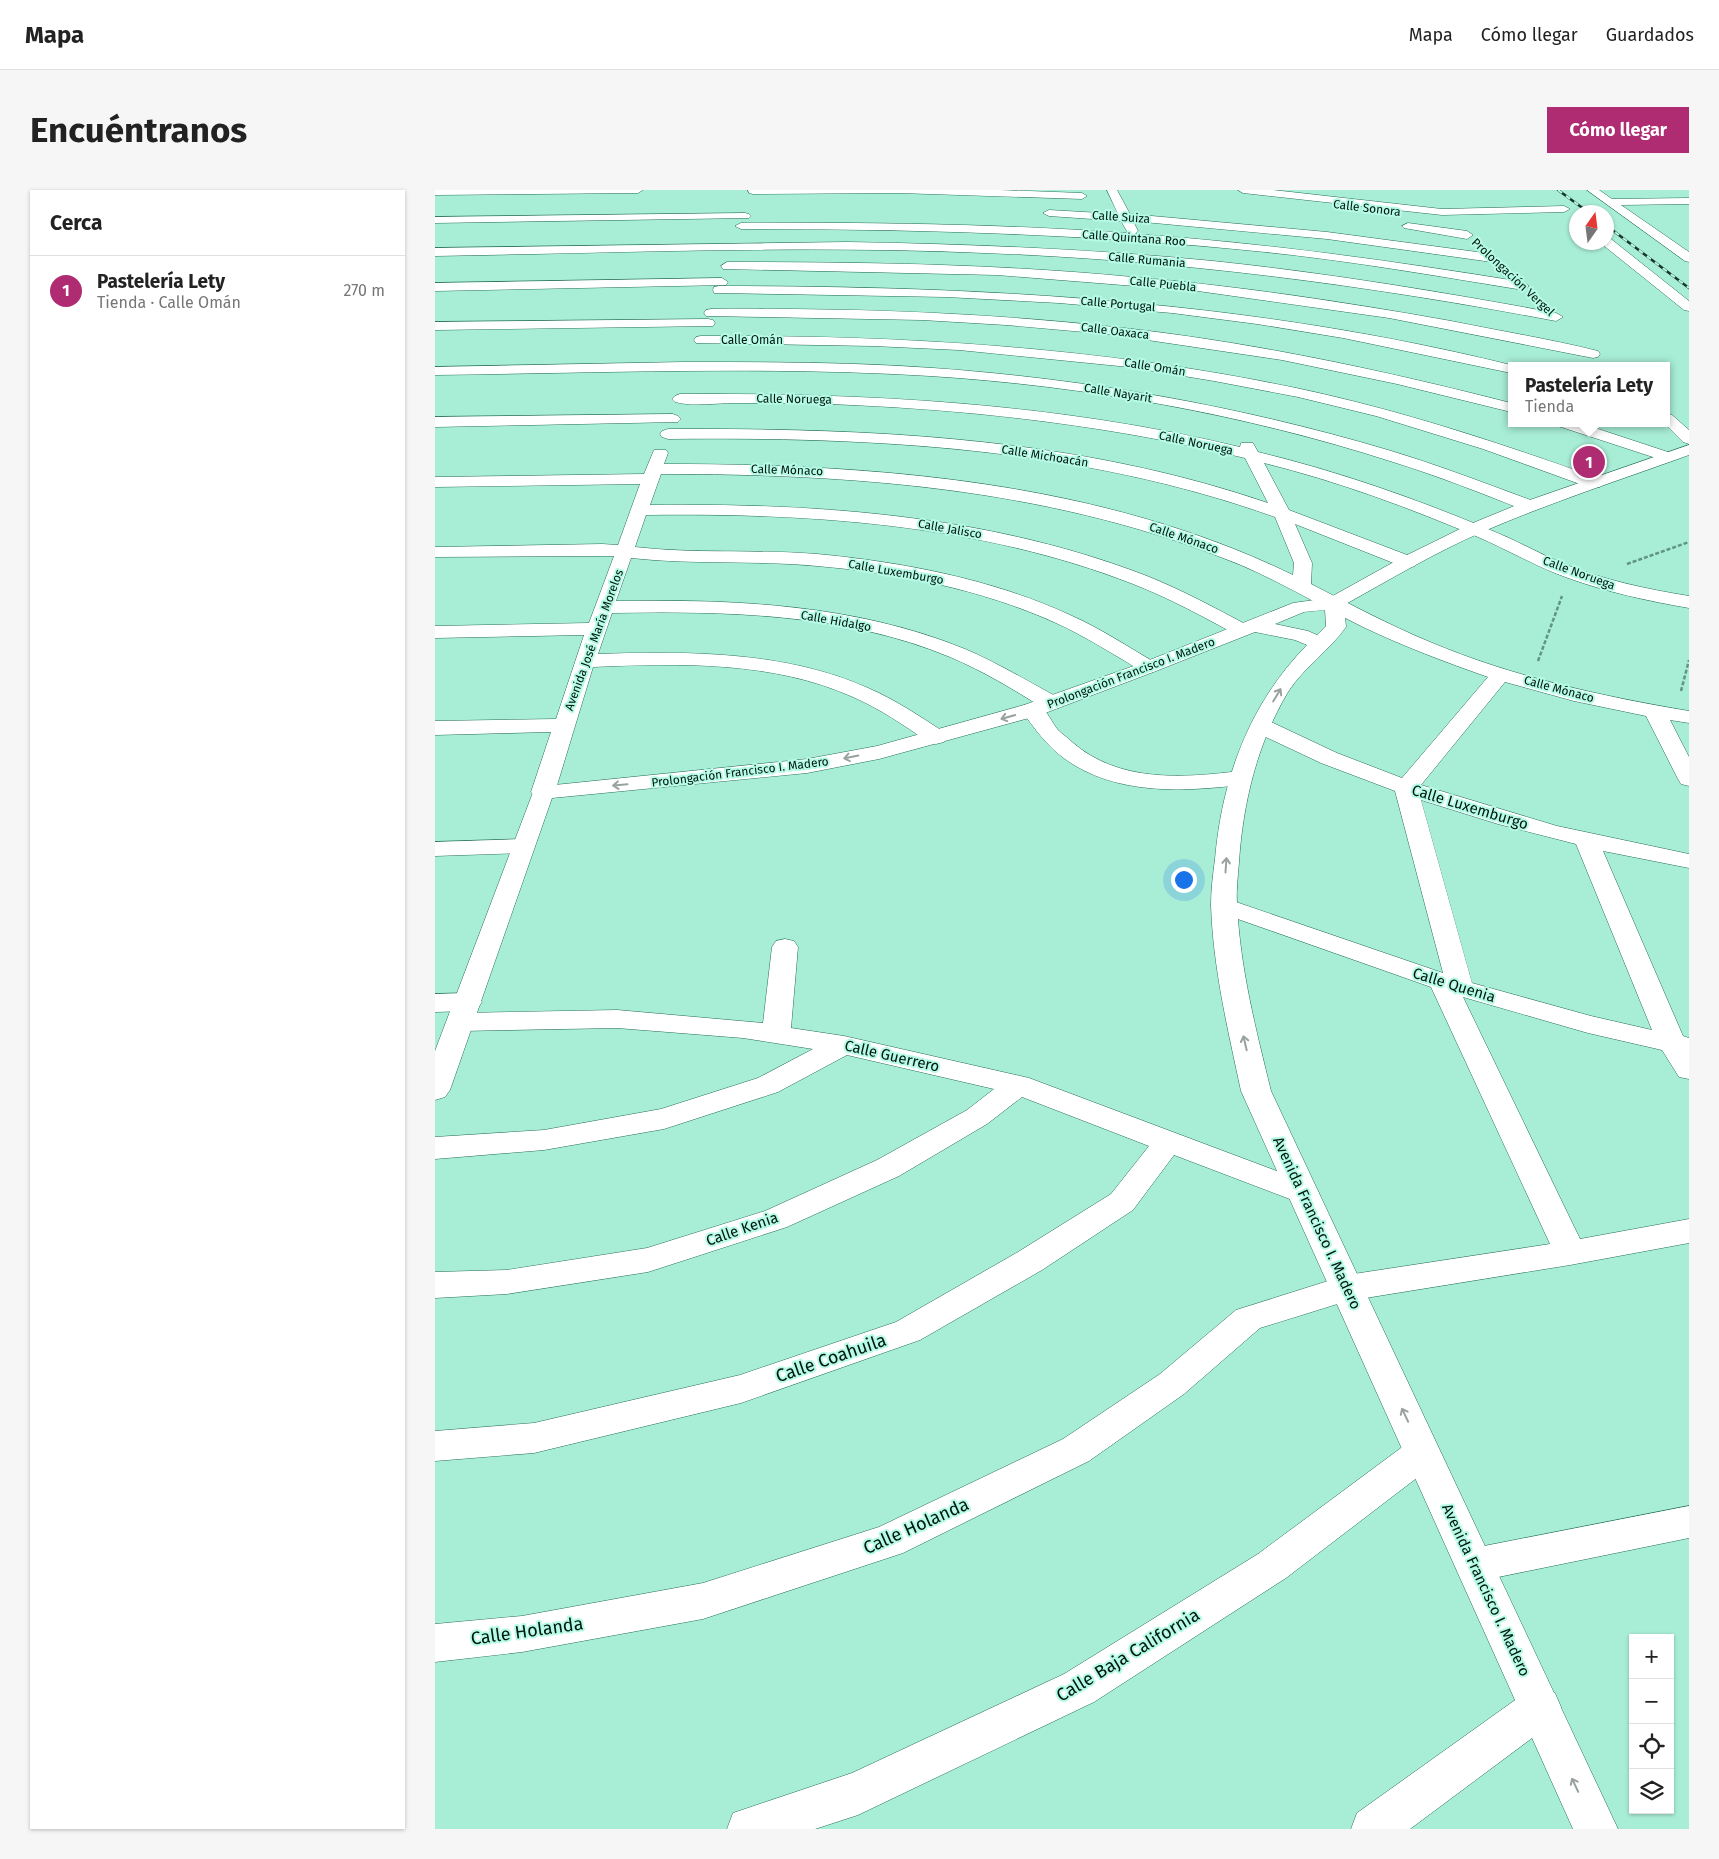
<!DOCTYPE html>
<html lang="es">
<head>
<meta charset="utf-8">
<style>
	body { margin:0; font-family:"Fira Sans",sans-serif; background:#f6f6f6; color:#222 }
	.controls { position:absolute; right:15px; bottom:15px; display:grid; overflow:hidden; border-radius:0px; box-shadow:0 1px 4px #0004 }
	.controls button { width:45px; height:45px; display:grid; place-items:center; padding:0; border:0; border-bottom:1px solid #e0e0e0; background:#fff; color:#222; font:25px sans-serif }
	.compass { position:absolute; left:1134px; top:15px; width:45px; height:45px; border-radius:50%; background:#fff; box-shadow:0 1px 4px #0004; rotate:14deg }
	.you { position:absolute; left:748px; top:689px; width:18px; height:18px; margin:-12px; border:4px solid #fff; border-radius:50%; background:#1a73e8; box-shadow:0 0 0 8px #1a73e833 }
	.badge { display:grid; place-items:center; width:32px; height:32px; border-radius:50%; background:#af2b72; color:#fff; font-size:16px; font-weight:700 }
	.pin { position:absolute; translate:-50% -50%; border:2px solid #fff; box-shadow:0 1px 5px #0006 }
	.popup { position:absolute; left:1073px; top:172px; width:162px; height:65px; box-sizing:border-box; display:grid; place-content:center; border-radius:0px; background:#fff; filter:drop-shadow(0 1px 4px #0005); font-size:16px; white-space:nowrap; color:#767676 }
	.popup b { font-size:19px; color:#222 }
	.popup::after { content:''; position:absolute; left:50%; top:100%; margin-left:-10px; border:10px solid transparent; border-top-color:#fff }
	.list { margin:0; padding:0; list-style:none }
	h2 { display:flex; justify-content:space-between; align-items:center; height:65px; margin:0; padding:0 20px; font-size:21px }
	h2 small { font-size:16px; font-weight:400; color:#767676 }
	.list li { display:grid; grid-template-columns:32px 1fr auto; gap:15px; align-items:center; box-sizing:border-box; height:70px; padding:0 20px; border-top:1px solid #e0e0e0 }
	.list b { display:block; font-size:19px; white-space:nowrap }
	.list p { margin:0; font-size:16px; white-space:nowrap; color:#767676 }
	.list em { font-size:16px; font-style:normal; color:#767676 }
	.icon { flex:none; width:28px; height:28px; fill:none; stroke:currentColor; stroke-width:2; stroke-linecap:round; stroke-linejoin:round }
	.map { position:relative; flex:none; width:1254px; height:1639px; overflow:hidden; border-radius:0px }
	header { display:flex; align-items:center; gap:30px; box-sizing:border-box; height:70px; padding:0 25px; background:#fff; border-bottom:1px solid #e0e0e0 }
	header strong { font-size:24px }
	nav { display:flex; gap:28px; margin-inline-start:auto; font-size:18px }
	.intro { display:flex; align-items:center; justify-content:space-between; box-sizing:border-box; height:120px; padding:0 30px }
	h1 { margin:0; font-size:35px }
	.button { padding:12px 22px; border-radius:0px; background:#af2b72; color:#fff; font-size:18px; font-weight:700 }
	main { display:flex; gap:30px; padding:0 30px }
	aside { flex:1; background:#fff; border-radius:0px; box-shadow:0 1px 4px #0004 }
	.map>svg:first-child { display:block }
</style>
</head>
<body>
<header>
<strong>Mapa</strong>
<nav><a>Mapa</a><a>Cómo llegar</a><a>Guardados</a></nav>
</header>
<div class="intro"><h1>Encuéntranos</h1><a class="button">Cómo llegar</a></div>
<main>
<aside>
<h2>Cerca<small></small></h2>
<ul class="list">
<li><span class="badge">1</span><div><b>Pastelería Lety</b><p>Tienda · Calle Omán</p></div><em>270 m</em></li>
</ul>
</aside>
<div class="map">
<svg width="1254" height="1639" viewBox="0 0 1254 1639">
	<rect width="100%" height="100%" fill="#a8eed7"/>
	<g fill="none" stroke-linecap="round" stroke-linejoin="round">
		<g stroke="#276d5a" stroke-width="1">
			<path id="minor" d="M0 0H208L203 3 0 5Z
				M313 0H564L647 3 652 6 647 9 464 3 318 4 314 3Z
				M672 0H682L695 24 892 42 1057 64 1063 68 1057 72 892 49 698 31 703 41 700 44C830 53 959 71 1088 92L1094 96 1088 100C1002 86 917 71 830 62 656 44 481 39 306 39L300 36 306 33C435 32 564 34 693 43L686 31 614 26 608 23 614 20 683 24Z
				M803 0H838L1007 19 1129 16 1135 19 1129 22 1007 25 808 3Z
				M1152 0H1164L1177 9 1254 8V14L1186 15 1254 62V72L1250 71Z
				M310 23 314 24 316 26 314 28 0 33V27Z
				M973 33 1032 41 1038 45 1032 49 969 38 967 36Z
				M1172 48 1176 49 1254 111V121L1249 120 1168 55 1166 52H1172Z
				M412 52C534 54 656 59 778 71 893 83 1007 102 1121 123L1128 127 1121 131C932 95 741 70 549 63 366 55 183 63 0 66V58Z
				M292 72C427 72 563 74 697 87 804 96 910 112 1016 131 1065 141 1115 149 1163 161L1165 164 1163 167 1158 168 954 128 763 101 562 85 288 79 286 76Z
				M287 88 293 92 291 95 0 101V93Z
				M284 96C552 96 819 111 1080 176H1076V183L908 148 822 134 737 123 624 113 511 107 279 103 278 100 279 97Z
				M276 119C408 118 539 122 670 136 807 150 943 179 1076 213V222L962 194 847 170 672 144 571 135 487 130 271 126 269 123 271 120Z
				M273 129 278 130 280 133 278 136 0 140V132Z
				M266 146C466 145 665 157 861 198 965 220 1065 253 1165 289L1167 293 1165 297H1153L1048 259 941 226 863 207 779 191 694 177 524 160 438 156 261 153 259 150 261 147Z
				M249 172C332 172 415 172 498 178 652 189 805 216 953 260 1003 275 1052 294 1101 312L1104 316 1101 320 1095 321 1089 320C1046 303 1003 286 958 272 809 224 651 196 495 186 330 176 165 183 0 185V177Z
				M245 204C434 203 621 213 805 257L806 253H818L823 262C902 281 979 308 1053 339 1079 349 1103 363 1129 374 1169 390 1211 399 1254 406V418C1213 411 1172 402 1133 388 1102 377 1073 360 1043 347 975 318 902 291 829 273L854 320 980 368 982 372 980 376 973 378 966 376 860 334 877 373 876 394C915 414 954 435 995 452 1078 487 1166 506 1254 521V533L1235 530 1254 567V596L1246 594 1243 589 1211 526 1139 511 1070 492 986 595 1122 636 1254 664V678L1168 661 1248 846 1254 848V889L1244 887 1227 860 1153 843 1028 807 1145 1049 1254 1029V1053L1135 1075 912 1111 825 1138 749 1204 654 1271 468 1363 268 1429 87 1462 0 1472V1434L87 1426 268 1393 444 1337 628 1249 725 1184 801 1120 912 1085 1115 1054 996 797 780 721 776 716 780 711 789 708 798 711 1008 783 960 601 886 573 818 541 815 536 818 531 826 529 834 531 902 563 967 588 1053 487C1010 472 968 456 928 437 881 414 837 386 788 368 609 298 416 284 226 284L215 315C383 313 554 325 712 386 747 400 780 418 814 436L817 440 814 444 807 446 800 444C767 426 734 408 698 394 544 334 376 323 211 325L200 357C260 364 321 359 382 364 467 372 557 389 635 425 665 438 693 457 721 473L724 477 721 481 714 483 707 481C679 465 650 446 621 433 546 399 463 383 382 376 320 370 258 375 196 368L181 411C298 409 420 414 530 459 563 473 592 491 624 508L627 513 624 518 616 519 608 518C578 499 548 481 515 467 409 423 290 421 177 423L163 464C252 461 350 461 433 498 461 510 484 526 509 542L512 547 509 552 501 554 493 552C469 535 445 519 418 507 338 471 244 473 158 477L120 602 116 607 108 609 100 607 96 602 116 542 0 545V531L121 529 149 445 0 448V436L154 433 179 366 0 367V357L167 354 183 355 205 294 0 297V287L209 284 219 260H231L233 263 229 274C440 274 665 291 858 385L859 373 840 327C644 257 438 247 233 249L227 247 225 244 227 241 233 239C435 238 640 247 833 313L810 268C681 237 550 221 417 215 378 213 339 213 300 213 281 213 258 217 240 212L237 209 240 206ZM986 610 1063 634 1141 654 1217 840 1156 826 1037 793Z
				M1232 223 1237 225 1254 240V254L1248 252 1229 233H1232Z
				M238 224 243 226 246 229 243 232 0 237V227Z
				M1121 233H1145L1239 264 1241 267 1239 270H1227L1123 236Z
				M597 514C599 514 602 514 604 515 612 520 617 533 623 540 627 544 633 548 637 552 684 593 748 588 805 581L813 583 816 588 813 593 805 595C747 602 680 605 630 569 612 556 599 538 586 520L589 515Z
				M88 649 97 651 100 656 97 661 88 663 0 666V652Z
				M350 749 359 751 363 757 356 838 409 846 594 888 879 995 884 1003 879 1011 868 1014 739 965 698 1020 607 1080 485 1150 306 1213 99 1263 0 1271V1241L99 1233 305 1185 461 1132 583 1062 676 1004 714 956 587 907 552 934 464 986 352 1037 213 1082 72 1104 0 1108V1082L72 1080 212 1058 330 1021 442 970 532 920 559 899 412 865 343 902 229 939 109 960 0 969V947L109 940 226 919 323 888 378 859 308 848 182 838 26 841 16 838 12 832 16 826 26 823 182 820 328 833 337 757 341 751Z
				M33 803 43 806 47 812 43 818 33 821 0 822V804Z
				M987 1248 1000 1252 1005 1263 1000 1274 851 1388 659 1512 423 1625 380 1639H292L298 1623 417 1583 629 1484 823 1364 974 1252Z
				M1254 1316V1348L1039 1392 1025 1387 1020 1375 1025 1363 1039 1358Z
				M1105 1497 1120 1503 1126 1517 1120 1531 975 1639H916L922 1623 1090 1503Z"/>
		</g>
		<g stroke="#276d5a" stroke-width="1">
			<path id="major" d="M1254 255V265C1185 290 1114 313 1047 342 999 363 954 390 909 415L911 437C894 461 869 477 853 502 822 554 808 613 804 672 803 686 801 700 802 714 805 778 821 840 836 901L1183 1639H1138L806 901C793 840 778 778 776 715 776 700 778 684 780 669 787 589 814 514 872 455L860 450 820 442 721 481 605 525 444 569 372 583 117 608 15 900 10 907 0 910V861L100 597 372 569 442 556 589 515 707 473 858 413 894 408 966 368 1033 335 1089 312ZM890 420 891 436 882 445 873 441 840 434 869 422Z"/>
		</g>
		<path stroke="#629484" stroke-width="2.5" stroke-dasharray="4 2" stroke-linecap="butt" d="M1192 374 1254 352
			M1103 471 1127 406
			M1246 501 1254 470"/>
		<use href="#minor" fill="#fff" fill-rule="evenodd"/>
		<use href="#major" fill="#fff" fill-rule="evenodd"/>
		<g stroke="#18352c" stroke-width="2.5">
			<path id="rail" d="M1123 0 1153 22
				M1172 36 1254 98"/>
		</g>
		<use href="#rail" stroke="#b5fbe5" stroke-width="2" stroke-dasharray="5" stroke-linecap="butt"/>
	</g>
	<defs><path id="oneway-shaft" d="M-6 0H5M1.5-3L5.5 0L1.5 3" fill="none" stroke-width="1.6" stroke-linecap="round" stroke-linejoin="round" transform="scale(1.25)"/></defs>
	<g stroke="#99a29f">
		<use href="#oneway-shaft" transform="translate(842 505) rotate(-59)"/>
		<use href="#oneway-shaft" transform="translate(573 527) rotate(164)"/>
		<use href="#oneway-shaft" transform="translate(416 567) rotate(169)"/>
		<use href="#oneway-shaft" transform="translate(185 595) rotate(175)"/>
		<use href="#oneway-shaft" transform="translate(791 675) rotate(-86)"/>
		<use href="#oneway-shaft" transform="translate(810 853) rotate(-103)"/>
		<use href="#oneway-shaft" transform="translate(970 1225) rotate(-115)"/>
		<use href="#oneway-shaft" transform="translate(1140 1595) rotate(-115)"/>
	</g>
	<g text-anchor="middle" dominant-baseline="central" stroke-width="4" stroke-linejoin="round" paint-order="stroke">
		<g font-size="12" fill="#00160f" stroke="#b5fbe5">
			<text transform="translate(932 18) rotate(7)">Calle Sonora</text>
			<text transform="translate(686 27) rotate(4)">Calle Suiza</text>
			<text transform="translate(699 48) rotate(4)">Calle Quintana Roo</text>
			<text transform="translate(712 70) rotate(5)">Calle Rumania</text>
			<text transform="translate(1078 87) rotate(43)">Prolongación Vergel</text>
			<text transform="translate(728 94) rotate(6)">Calle Puebla</text>
			<text transform="translate(683 114) rotate(5)">Calle Portugal</text>
			<text transform="translate(680 141) rotate(7)">Calle Oaxaca</text>
			<text x="317" y="150">Calle Omán</text>
			<text transform="translate(720 177) rotate(9)">Calle Omán</text>
			<text transform="translate(683 203) rotate(9)">Calle Nayarit</text>
			<text transform="translate(359 209) rotate(1)">Calle Noruega</text>
			<text transform="translate(761 253) rotate(12)">Calle Noruega</text>
			<text transform="translate(610 266) rotate(9)">Calle Michoacán</text>
			<text transform="translate(352 280) rotate(2)">Calle Mónaco</text>
			<text transform="translate(515 339) rotate(10)">Calle Jalisco</text>
			<text transform="translate(749 348) rotate(19)">Calle Mónaco</text>
			<text transform="translate(461 382) rotate(10)">Calle Luxemburgo</text>
			<text transform="translate(1144 383) rotate(20)">Calle Noruega</text>
			<text transform="translate(401 431) rotate(10)">Calle Hidalgo</text>
			<text transform="translate(159 450) rotate(-70)">Avenida José María Morelos</text>
			<text transform="translate(696 483) rotate(-21)">Prolongación Francisco I. Madero</text>
			<text transform="translate(1124 499) rotate(15)">Calle Mónaco</text>
			<text transform="translate(305 582) rotate(-7)">Prolongación Francisco I. Madero</text>
		</g>
		<g font-size="15" fill="#00160f" stroke="#b5fbe5">
			<text transform="translate(1035 617) rotate(17)">Calle Luxemburgo</text>
			<text transform="translate(1019 795) rotate(17)">Calle Quenia</text>
			<text transform="translate(457 866) rotate(13)">Calle Guerrero</text>
			<text transform="translate(882 1033) rotate(65)">Avenida Francisco I. Madero</text>
			<text transform="translate(307 1039) rotate(-19)">Calle Kenia</text>
			<text transform="translate(1051 1400) rotate(65)">Avenida Francisco I. Madero</text>
		</g>
		<g font-size="18" fill="#00160f" stroke="#b5fbe5">
			<text transform="translate(396 1168) rotate(-19)">Calle Coahuila</text>
			<text transform="translate(481 1336) rotate(-24)">Calle Holanda</text>
			<text transform="translate(92 1441) rotate(-8)">Calle Holanda</text>
			<text transform="translate(693 1465) rotate(-31)">Calle Baja California</text>
		</g>
	</g>
</svg>
<div class="controls">
<button>+</button>
<button>−</button>
<button><svg class="icon" aria-label="locate" viewBox="0 0 24 24"><circle cx="12" cy="12" r="6"/><path d="M12 2v4M12 18v4M2 12h4M18 12h4"/></svg></button>
<button><svg class="icon" aria-label="layers" viewBox="0 0 24 24"><path d="M12 4l9 5-9 5-9-5zM3 14l9 5 9-5"/></svg></button>
</div>
<svg class="compass" viewBox="-18 -18 36 36"><path d="M0-13l5 13h-10z" fill="#e53935"/><path d="M0 13l5-13h-10z" fill="#767676"/></svg>
<div class="you"></div>
<div class="pin badge" style="left:1154px;top:272px">1</div>
<div class="popup"><b>Pastelería Lety</b>Tienda</div>
</div>
</main>
</body>
</html>
